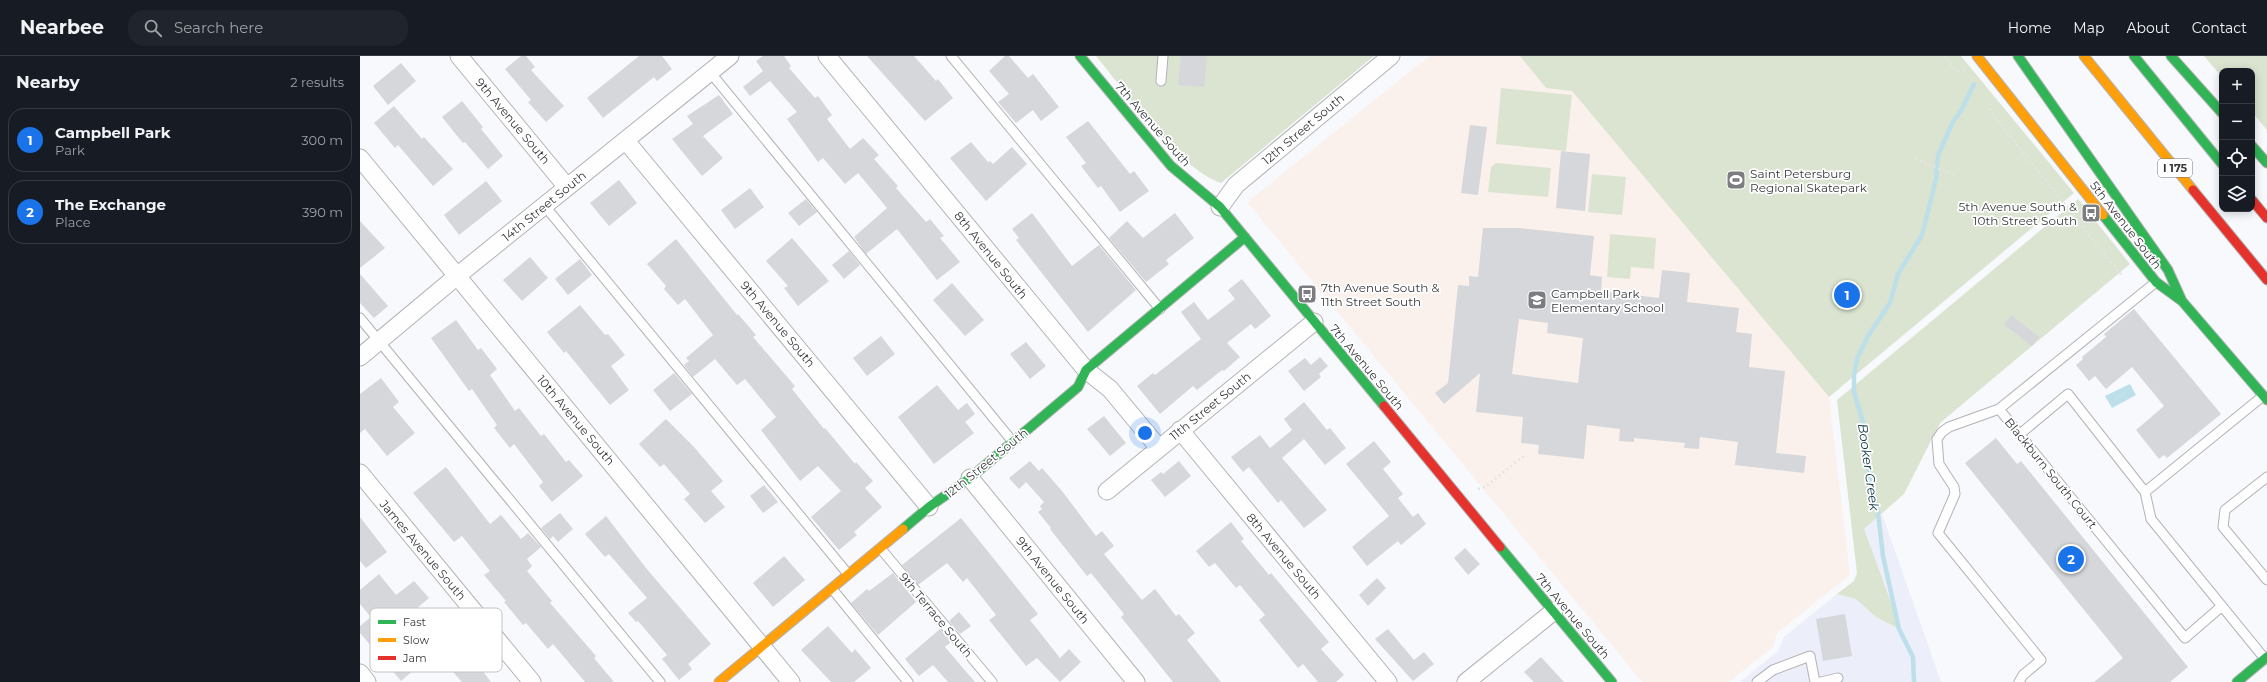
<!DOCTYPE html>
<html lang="en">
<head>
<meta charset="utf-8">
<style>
	body { margin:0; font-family:Montserrat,sans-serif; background:#20242c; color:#f1f3f6 }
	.controls { position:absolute; right:12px; top:12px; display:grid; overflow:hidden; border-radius:8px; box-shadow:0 2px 10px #0003 }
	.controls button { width:36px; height:36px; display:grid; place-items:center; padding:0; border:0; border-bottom:1px solid #363941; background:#171b24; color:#f1f3f6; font:20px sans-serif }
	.you { position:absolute; left:785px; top:377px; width:14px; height:14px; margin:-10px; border:3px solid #fff; border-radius:50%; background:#1a73e8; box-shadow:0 0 0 6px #1a73e833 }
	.badge { display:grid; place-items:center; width:26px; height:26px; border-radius:50%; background:#1a73e8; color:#fff; font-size:13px; font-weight:700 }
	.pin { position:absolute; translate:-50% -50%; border:2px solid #fff; box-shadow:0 1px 4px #0006 }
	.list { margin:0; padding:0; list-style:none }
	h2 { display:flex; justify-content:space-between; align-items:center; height:52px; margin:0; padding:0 16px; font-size:17px }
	h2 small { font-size:13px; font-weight:400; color:#9ea1a6 }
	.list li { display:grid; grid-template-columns:26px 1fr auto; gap:12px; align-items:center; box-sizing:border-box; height:64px; margin:0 8px 8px; padding:0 8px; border:1px solid #363941; border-radius:16px }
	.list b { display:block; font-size:15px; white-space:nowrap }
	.list p { margin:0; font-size:13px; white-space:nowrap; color:#9ea1a6 }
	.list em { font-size:13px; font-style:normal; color:#9ea1a6 }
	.icon { flex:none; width:22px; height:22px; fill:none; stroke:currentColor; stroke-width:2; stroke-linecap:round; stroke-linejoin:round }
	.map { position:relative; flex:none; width:1907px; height:626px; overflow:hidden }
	header { display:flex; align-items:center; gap:24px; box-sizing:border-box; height:56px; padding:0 20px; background:#171b24; border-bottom:1px solid #363941 }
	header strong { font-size:19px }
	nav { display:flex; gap:22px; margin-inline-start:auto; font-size:14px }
	.search { width:280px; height:36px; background:#20242c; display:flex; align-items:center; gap:10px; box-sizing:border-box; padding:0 14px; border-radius:16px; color:#9ea1a6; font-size:15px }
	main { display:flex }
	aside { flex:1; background:#171b24 }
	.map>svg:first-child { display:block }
</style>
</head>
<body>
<header>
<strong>Nearbee</strong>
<div class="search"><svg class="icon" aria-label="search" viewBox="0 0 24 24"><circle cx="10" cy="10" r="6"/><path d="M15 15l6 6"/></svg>Search here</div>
<nav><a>Home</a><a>Map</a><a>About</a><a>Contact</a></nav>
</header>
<main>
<aside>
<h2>Nearby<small>2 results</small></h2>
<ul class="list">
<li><span class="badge">1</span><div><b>Campbell Park</b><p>Park</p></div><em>300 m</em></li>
<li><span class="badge">2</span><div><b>The Exchange</b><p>Place</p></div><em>390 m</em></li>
</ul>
</aside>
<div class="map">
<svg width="1907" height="626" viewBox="0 0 1907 626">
	<rect width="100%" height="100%" fill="#f8f9fc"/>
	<path fill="#eceef9" d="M1522 458 1581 626H1380L1418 595 1424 581 1477 538 1496 543 1516 561 1540 574 1504 477V473Z"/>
	<path fill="#faf1ed" d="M1069 0H1160L1186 32 1212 35 1469 341 1490 519 1417 577 1414 590 1369 626H1282L887 146Z"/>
	<path fill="#dbe4d1" d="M736 0H1014L861 127C818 112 766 36 736 0Z
		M1160 0H1601L1714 137 1469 341 1212 35 1186 32Z
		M1844 0H1907V74L1892 56V15H1862V21Z
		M1141 32 1212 39 1206 95 1136 88Z
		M1136 107 1191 112 1188 141 1128 136 1131 111Z
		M1232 118 1266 121 1262 159 1228 156Z
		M1718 143 1770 208 1580 367 1544 438 1504 473 1541 574 1516 561 1496 543 1477 538 1494 525 1497 517 1477 344Z
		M1250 178 1296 182 1294 213 1271 211 1270 223 1247 221Z"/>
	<path fill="#bcdfe9" d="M1770 328 1776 339 1752 352 1745 340Z"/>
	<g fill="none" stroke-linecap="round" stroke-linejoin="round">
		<path stroke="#bcdfe9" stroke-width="4.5" d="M1554 626 1553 601 1539 573 1523 500 1518 457 1507 407 1505 373 1494 336V319L1497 303 1508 280 1530 247 1538 218 1562 179 1576 123 1578 99 1593 66 1602 53 1614 28"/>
	</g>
	<path fill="#d6d7da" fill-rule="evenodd" d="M161 0H166L175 11 171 14 204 50 186 66 168 46 171 44 145 13Z
		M279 0H302L312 13 297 25 294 21 243 62 227 42Z
		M403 0H424L431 10 429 12 455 42 458 40 472 59 467 63 490 93 503 82 519 99 514 103 538 130 536 132 566 166 570 163 584 180 580 182 600 206 577 224 537 173 506 198 494 181 527 152 498 117 485 128 463 102 458 106 427 63 437 56 410 25 390 40 383 31 403 15 396 5Z
		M507 0H554L576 25 578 23 593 42 565 65Z
		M645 0H649L668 22 673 18 699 51 681 65 673 54 656 67 638 46 649 38 629 15Z
		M821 0H847L844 31 818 29Z
		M41 7 56 25 28 49 13 30Z
		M359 39 373 58 343 80 363 102 342 120 312 83 333 68 327 60Z
		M102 45 123 71 121 73 143 100 128 113 105 86 103 87 82 61Z
		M34 50 62 83 64 81 93 113 73 130 38 89 35 92 14 67Z
		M728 65 770 118 774 115 789 135 760 156 741 130 738 132 721 110 726 107 706 81Z
		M1110 69 1127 71 1118 139 1101 137Z
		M611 86 628 106 630 105 633 108 652 91 667 108 626 145 590 102Z
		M1201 95 1230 98 1225 155 1196 152Z
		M259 124 277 147 249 170 230 147Z
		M126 125 142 145 99 179 84 159Z
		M390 132 404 151 375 173 361 154Z
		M446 143 457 156 439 170 428 157Z
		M672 157 712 210 739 189 776 234 728 276 656 184 659 182 652 173Z
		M815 157 834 182 806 204 809 208 786 226 749 182 767 165 783 182Z
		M0 165 25 192 0 212Z
		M1123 172H1160L1234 180 1230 219 1242 221 1241 235 1299 242 1302 214 1330 217 1327 246 1379 252 1376 276 1392 278 1389 311 1425 315 1416 397 1446 400 1444 417 1375 409 1378 386 1340 381 1339 393 1324 392 1325 387 1274 382V386L1259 385 1260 373 1227 369 1224 403 1178 398 1179 389 1161 387 1163 361 1116 356 1120 317 1084 348 1075 337 1088 327 1098 229 1109 230V220L1118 221ZM1159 263 1188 267 1187 277 1223 282 1218 327 1152 318Z
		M432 182 469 225 438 250 424 232 428 230 406 205Z
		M316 183 377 259 378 258 396 279 393 281 435 330 432 333 464 373 465 372 495 408 496 406 513 425 505 432 522 451 494 476 497 479 479 494 451 461 481 435 458 410 440 425 401 374 416 361 385 323 377 329 355 303 333 321 324 309 329 305 326 302 353 279 325 243 318 249 304 233 306 230 287 208Z
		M489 195 500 209 484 223 472 209Z
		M170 201 188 222 162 245 143 224Z
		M220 203 232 219 208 239 195 223Z
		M0 218 28 250 14 262 0 247Z
		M882 223 911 260 895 273 891 268 867 287 880 301 864 315 862 314 837 334 833 330 800 358 777 330 793 317 795 319 841 283 821 256 834 246 848 264 875 243 868 234Z
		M592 227 624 264 605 280 573 244Z
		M220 249 245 279 248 278 265 299 251 310 269 334 250 349 206 295 204 297 187 276Z
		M1774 253 1861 358 1807 402 1804 399 1799 403 1776 374 1804 350 1772 311 1746 333 1735 320 1729 325 1716 309 1723 303 1722 301 1746 281 1744 278Z
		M1651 259 1679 281 1672 290 1644 269Z
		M96 264 118 294 121 292 137 313 130 319 155 355 159 352 181 380 184 378 206 406 209 404 223 420 192 446 179 430 183 426 154 388 150 392 134 372 137 369 112 333 109 335 71 282Z
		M521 280 535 298 507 320 493 302Z
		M666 286 686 310 670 323 650 298Z
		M960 301 968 310 959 318 961 321 944 335 928 315 945 302 951 309Z
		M314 317 332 338 310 355 293 334Z
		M21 322 39 346 33 351 55 377 27 400 5 373 0 377V338Z
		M577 329 598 354 607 347 615 358 605 366 614 377 574 408 538 361Z
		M944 346 967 374 970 372 986 392 965 409 944 383 922 402 967 454 944 472 921 444 918 447 889 411 883 416 871 401 900 379 910 392 932 374 924 363Z
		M744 360 766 387 750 400 727 373Z
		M306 363 334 391 363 425 351 435 365 451 345 467 324 443 330 438 304 408 300 411 279 388Z
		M1636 382 1657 408 1661 405 1828 611 1810 626H1734L1763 602 1605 407Z
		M1014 385 1031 406 1023 413 1043 438 1038 442 1053 461 1058 457 1066 468 1041 489 1038 485 1007 510 992 491 1029 460 986 408Z
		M670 405 679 415 682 412 702 435 736 480 742 475 754 490 744 498 782 544 795 533 816 560 819 558 835 577 827 584 861 626H813L761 561 764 558 731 517 727 520 690 473 691 472 678 456 682 453 680 450 684 446 666 426 659 433 649 422Z
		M819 405 831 420 805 441 791 424 801 416 803 418Z
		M86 411 130 468 141 459 161 483 168 477 181 491 167 503 172 510 167 515 192 545 190 547 236 600 234 602 254 626H225L193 588 188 593 166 567 163 569 144 546 146 545 124 519 130 515 102 480 94 486 53 437Z
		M404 429 418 446 403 457 390 440Z
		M200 457 213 473 198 486 193 480 190 483 181 472Z
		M246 460 286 512 351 588 328 608 332 613 319 624 302 603 307 599 278 565 276 566 268 557 287 542 249 498 245 501 225 478Z
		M0 461 27 496 6 512 0 505Z
		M601 462 678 558 670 564 700 602 709 593 721 606 700 626 677 602 666 610 629 564 636 559 607 522 603 526 587 507 558 529 542 509Z
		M871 466 884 483 881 485 909 519 911 517 969 586 961 593 984 619 976 626H958L943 608 938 612 899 564 905 559 880 529 876 532 855 507 849 511 836 495Z
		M1105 492 1120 508 1108 519 1094 502Z
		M424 500 445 524 413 551 393 527Z
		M533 517 556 546 518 579 491 547 507 533 509 535Z
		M19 518 36 539 54 525 69 542 37 569 52 587 85 560 98 576 95 579 118 605 116 606 131 626H102L75 596 41 625 0 577V570L11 561 0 548V534Z
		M1017 522 1026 532 1008 550 999 539Z
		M599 556 611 570 600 578 589 565Z
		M1485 558 1492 600 1463 605 1456 563Z
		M468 570 492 597 495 593 511 612 494 626H471L441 594Z
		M580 573 591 586 585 591 615 626H588L573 609 559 620 545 603Z
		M1028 573 1054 604 1064 596 1074 608 1053 625 1015 583Z
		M1181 601 1204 626H1174L1164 616Z"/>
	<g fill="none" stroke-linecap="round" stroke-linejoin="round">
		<g stroke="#b3b3b6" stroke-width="11">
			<path id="lane" d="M591 0 800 253
				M350 16 653 386
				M801 25 803 0
				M184 149 488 518
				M0 262 300 626
				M1639 353 1825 582 1862 550
				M1660 378 1708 338 1785 436 1791 463 1905 603
				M1907 421 1865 454 1863 471 1907 524
				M1785 436 1903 340
				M521 493 632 626
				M473 534 548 626
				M1397 626 1413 614 1450 600 1455 626
				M1461 626 1478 622
				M1659 626 1663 619 1681 604 1578 477 1595 438 1594 431 1579 408 1577 383 1582 376 1589 371 1639 353 1796 226"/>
		</g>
		<g stroke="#b3b3b6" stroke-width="19">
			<path id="street" d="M99 0 207 131
				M467 0 726 314 750 333 799 392
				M266 85 569 451
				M0 102 431 626
				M860 151 876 129 1031 0
				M0 301 97 220 370 0
				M820 374 1028 626
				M0 417 172 626
				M610 422 776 626
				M747 435 954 266
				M0 617 7 626
				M1106 626 1194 555"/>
		</g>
		<g stroke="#b3b3b6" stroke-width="11">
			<path id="fast" d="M720 0 811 110 860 151 1024 350
				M1658 0 1808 214 1822 245
				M1774 0 1862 108
				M1811 0 1862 57
				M1892 90 1907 107
				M1743 159 1796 226 1822 245 1907 344
				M543 473 569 451 610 422 718 331 726 314 885 181
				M1140 491 1252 626
				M1877 626 1907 601"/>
		</g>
		<g stroke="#b3b3b6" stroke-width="11">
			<path id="slow" d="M1617 0 1743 159
				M1724 0 1833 134
				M359 626 543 473"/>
		</g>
		<g stroke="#b3b3b6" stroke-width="11">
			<path id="jam" d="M1833 134 1907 224
				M1892 144 1907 162
				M1024 350 1140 491"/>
		</g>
		<path stroke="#e4e4e4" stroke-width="2.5" stroke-dasharray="2 3" stroke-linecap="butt" d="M1584 0 1597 15 1605 14
			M1630 47 1632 57 1763 221
			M1555 103 1596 119
			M1118 433 1125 431 1165 399"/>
		<use href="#lane" stroke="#fefeff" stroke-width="9"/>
		<use href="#street" stroke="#fefeff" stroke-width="17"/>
		<use href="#fast" stroke="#30b455" stroke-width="9"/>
		<use href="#slow" stroke="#ff9f0a" stroke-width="9"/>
		<use href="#jam" stroke="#e5322d" stroke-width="9"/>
	</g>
	<defs>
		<g id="stadium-square" transform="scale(1)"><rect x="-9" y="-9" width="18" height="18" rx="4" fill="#7c7d80" stroke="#fff"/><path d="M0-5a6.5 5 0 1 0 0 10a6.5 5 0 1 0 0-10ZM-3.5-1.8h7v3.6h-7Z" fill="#fff"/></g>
		<g id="bus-square" transform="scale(1)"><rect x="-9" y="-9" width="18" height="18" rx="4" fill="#7c7d80" stroke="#fff"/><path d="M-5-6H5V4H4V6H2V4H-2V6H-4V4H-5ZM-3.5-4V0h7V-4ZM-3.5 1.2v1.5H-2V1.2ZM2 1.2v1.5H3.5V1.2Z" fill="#fff"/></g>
		<g id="school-square" transform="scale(1)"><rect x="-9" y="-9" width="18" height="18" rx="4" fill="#7c7d80" stroke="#fff"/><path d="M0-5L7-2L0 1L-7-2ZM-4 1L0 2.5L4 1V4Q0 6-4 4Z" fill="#fff"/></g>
	</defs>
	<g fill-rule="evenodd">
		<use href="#stadium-square" x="1376" y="124"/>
		<use href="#bus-square" x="1731" y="157"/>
		<use href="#bus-square" x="947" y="238"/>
		<use href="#school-square" x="1177" y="244"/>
	</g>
	<g text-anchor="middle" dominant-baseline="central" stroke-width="3.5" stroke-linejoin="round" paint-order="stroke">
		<rect fill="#fff" stroke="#747578" stroke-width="1" x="1798" y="103" width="34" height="18" rx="3"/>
		<g font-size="11" font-weight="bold" fill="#393a3e">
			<text x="1815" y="112">I 175</text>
		</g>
		<g font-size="12" fill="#393a3e" stroke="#fff">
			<text transform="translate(153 65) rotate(50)">9th Avenue South</text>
			<text transform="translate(793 68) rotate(49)">7th Avenue South</text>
			<text transform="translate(943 73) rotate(-40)">12th Street South</text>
			<text transform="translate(184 150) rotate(-39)">14th Street South</text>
			<text transform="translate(1766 169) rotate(52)">5th Avenue South</text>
			<text transform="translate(631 199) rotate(51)">8th Avenue South</text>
			<text transform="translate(418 268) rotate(50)">9th Avenue South</text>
			<text transform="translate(1007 311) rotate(50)">7th Avenue South</text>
			<text transform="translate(850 350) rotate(-39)">11th Street South</text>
			<text transform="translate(216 364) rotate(50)">10th Avenue South</text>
			<text transform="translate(626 407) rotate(-39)">12th Street South</text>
			<text transform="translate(1691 417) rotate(51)">Blackburn South Court</text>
			<text transform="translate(63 494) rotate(50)">James Avenue South</text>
			<text transform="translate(924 500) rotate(50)">8th Avenue South</text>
			<text transform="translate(693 524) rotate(51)">9th Avenue South</text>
			<text transform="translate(576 559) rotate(50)">9th Terrace South</text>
			<text transform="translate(1213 560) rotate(50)">7th Avenue South</text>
		</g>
		<g font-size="12" fill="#393a3e" stroke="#fff" text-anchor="start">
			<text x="1390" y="117">Saint Petersburg<tspan x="1390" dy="14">Regional Skatepark</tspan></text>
			<text x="1717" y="150" text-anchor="end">5th Avenue South &amp;<tspan x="1717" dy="14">10th Street South</tspan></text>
			<text x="961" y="231">7th Avenue South &amp;<tspan x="961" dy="14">11th Street South</tspan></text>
			<text x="1191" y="237">Campbell Park<tspan x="1191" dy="14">Elementary School</tspan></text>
		</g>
		<g font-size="13" font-style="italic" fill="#0c3944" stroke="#fff">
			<text transform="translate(1509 411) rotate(82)">Booker Creek</text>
		</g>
	</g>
	<rect x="10" y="552" width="132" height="64" rx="6" fill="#fff" stroke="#c4c4c5" stroke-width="1"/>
	<rect x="18" y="564" width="18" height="4" fill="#30b455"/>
	<rect x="18" y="582" width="18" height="4" fill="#ff9f0a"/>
	<rect x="18" y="600" width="18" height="4" fill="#e5322d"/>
	<g font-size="11" fill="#393a3e">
		<text x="43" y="570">Fast</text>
		<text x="43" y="588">Slow</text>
		<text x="43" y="606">Jam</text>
	</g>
</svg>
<div class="controls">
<button>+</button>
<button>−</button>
<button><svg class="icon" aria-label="locate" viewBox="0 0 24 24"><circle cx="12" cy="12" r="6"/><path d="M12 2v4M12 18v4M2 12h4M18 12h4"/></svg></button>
<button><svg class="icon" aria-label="layers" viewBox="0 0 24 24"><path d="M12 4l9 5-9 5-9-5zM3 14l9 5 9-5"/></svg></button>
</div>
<div class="you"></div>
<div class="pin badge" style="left:1487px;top:239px">1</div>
<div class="pin badge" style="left:1711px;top:503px">2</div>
</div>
</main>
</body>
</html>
